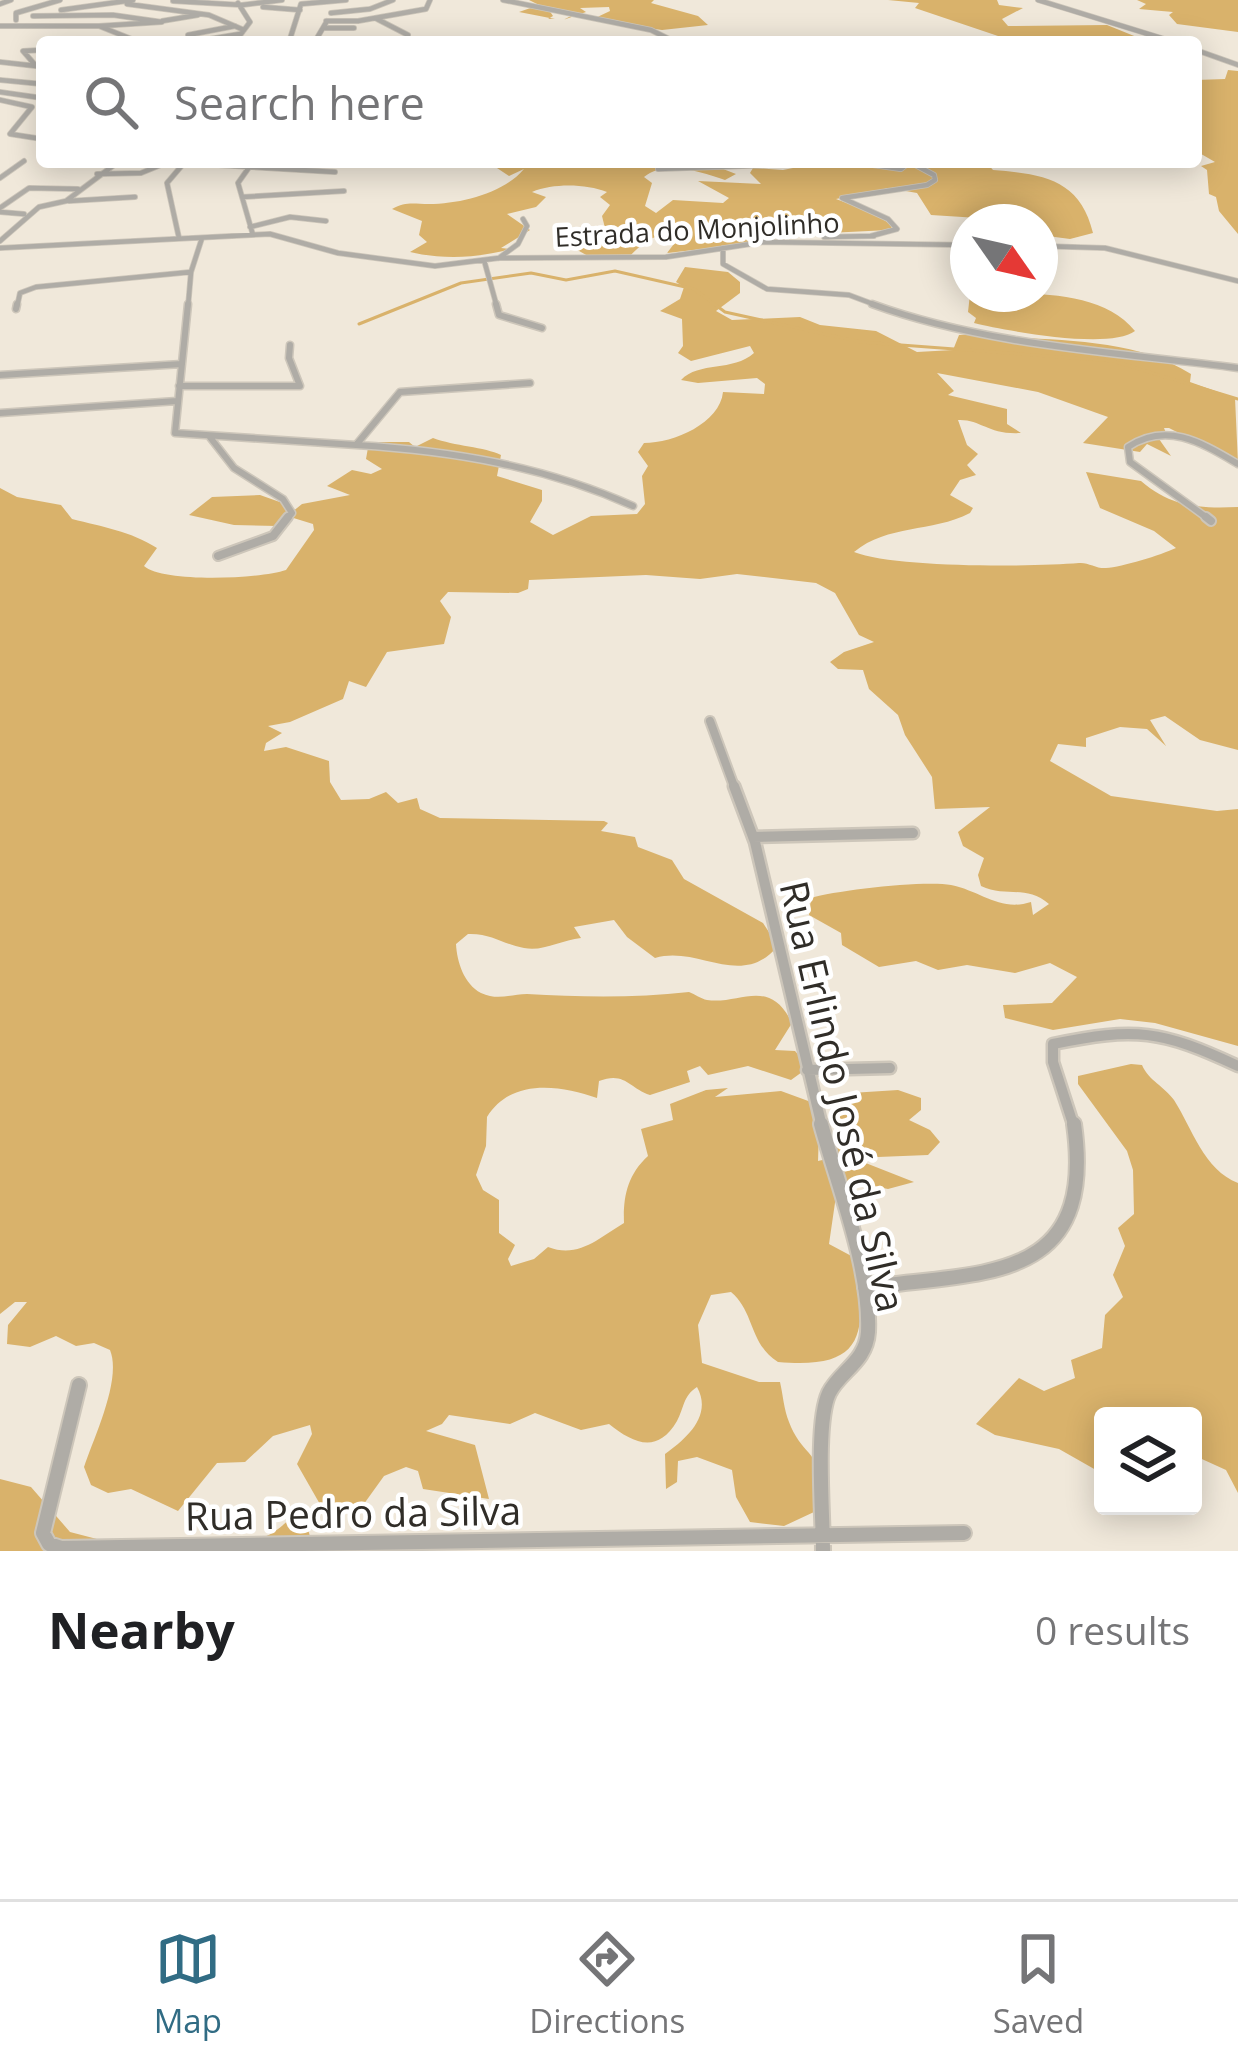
<!DOCTYPE html>
<html lang="en">
<head>
<meta charset="utf-8">
<style>
	body { margin:0; font-family:"Open Sans",sans-serif; background:#f2f2f2; color:#202124 }
	.controls { position:absolute; right:36px; bottom:36px; display:grid; overflow:hidden; border-radius:12px; box-shadow:0 6px 30px #0003 }
	.controls button { width:108px; height:108px; display:grid; place-items:center; padding:0; border:0; border-bottom:3px solid #e0e0e0; background:#fff; color:#202124; font:60px sans-serif }
	.compass { position:absolute; left:950px; top:204px; width:108px; height:108px; border-radius:50%; background:#fff; box-shadow:0 6px 30px #0003; rotate:124deg }
	.list { margin:0; padding:0; list-style:none }
	h2 { display:flex; justify-content:space-between; align-items:center; height:156px; margin:0; padding:0 48px; font-size:51px }
	h2 small { font-size:39px; font-weight:400; color:#757577 }
	.icon { flex:none; width:66px; height:66px; fill:none; stroke:currentColor; stroke-width:2; stroke-linecap:round; stroke-linejoin:round }
	.map { position:relative; flex:none; width:1238px; height:1551px; overflow:hidden }
	.search { position:absolute; background:#fff; box-shadow:0 6px 30px #0003; left:36px; right:36px; top:36px; height:132px; display:flex; align-items:center; gap:30px; box-sizing:border-box; padding:0 42px; border-radius:12px; color:#757577; font-size:45px }
	.sheet { height:348px; background:#fff }
	nav { display:flex; justify-content:space-around; align-items:center; box-sizing:border-box; height:168px; border-top:3px solid #e0e0e0; background:#fff; font-size:33px; color:#757577 }
	nav a { display:grid; justify-items:center; gap:6px }
	nav .on { color:#316c84 }
	.map>svg:first-child { display:block }
</style>
</head>
<body>
<div class="map">
<svg width="1238" height="1551" viewBox="0 0 1238 1551">
	<rect width="100%" height="100%" fill="#f0e8da"/>
	<path fill="#d9b26b" d="M529 0H654L651 3 698 16 708 25 662 30 591 20 610 11 609 7 580 8 586 12 563 20 573 15 549 10 553 16 548 19H555L519 12 539 5Z
		M888 0H997L999 5 1023 8 1002 19 1008 26 1107 25 1149 42H987L998 36 915 8 919 3Z
		M1137 0H1238V32L1177 24 1169 15 1173 12 1139 9 1146 4Z
		M1228 70 1238 71V234L1219 211 1216 197 1209 194 1207 170 1201 166 1215 162 1196 151V80L1225 79Z
		M488 162H705L736 174 725 180C701 172 666 159 644 177L652 183 645 206 656 213 673 200 723 203 729 198 698 181 761 184 750 173 753 168 783 170 823 162H986L993 170C1043 174 1080 179 1093 233L1070 239 1040 235V222L931 215 917 193 889 188 836 199 874 213 893 226 889 230 767 236 739 245 667 253 680 236C658 229 641 244 628 258L588 256 572 247 588 248 583 237 605 228 602 216 610 205 600 197 607 192C586 184 554 183 532 192L546 197 536 207 507 214 530 230 501 248 511 249C478 258 444 260 410 252L427 242 419 235 422 221 392 209C406 201 414 204 429 204 461 204 504 193 524 169L509 176Z
		M685 267 728 272 740 282V293L716 311 732 320 800 317 820 325 876 331 917 352 953 350 959 335 972 334C1043 342 1129 334 1191 374L1190 382 1235 398 1238 463 1169 428H1164L1166 433 1159 439 1171 456 1147 444 1140 452 1083 443 1108 417 1038 392 937 373 954 391 948 395 1007 409V424L1021 433C988 435 981 419 958 420L967 445 978 454 967 465 976 475 960 480 950 495 973 508 970 513C931 533 888 524 854 552 894 568 1032 567 1079 563 1088 562 1097 569 1106 568 1122 567 1161 555 1176 548L1154 531 1100 508 1086 472 1141 481C1170 506 1198 509 1238 507V750L1200 740 1165 716 1150 720 1166 746 1147 729 1120 727 1086 738V747L1058 744 1050 761 1111 796 1217 811 1238 809V1046L1155 1023 1120 1019 1053 1030 1005 1018 1003 1005 1052 1003 1077 977 1050 963 1015 973 967 965 938 970 916 961 879 967 842 945 841 933 809 915 811 898C836 890 926 880 951 885 981 891 1000 912 1031 902L1033 915 1049 904C1026 884 1005 898 981 886L978 875 984 858 963 846 958 832 990 807 935 809 932 777 905 735 898 715 869 689 863 670 838 669 830 662 844 652 874 642 859 635 835 593 816 583 737 574 700 579 646 575 529 580 528 589 518 593 448 592 440 601 451 617 444 644 387 652 366 687 349 681 343 699 290 722 268 726 282 733 266 743 264 751 286 747 329 761 330 782 341 800 369 799 386 792 398 803 417 798 420 809 440 818 604 821 608 823 601 831 635 837 638 847 672 860 684 879 763 923 778 946C741 990 699 945 655 958L627 937 614 920 574 927 581 938C561 940 543 952 524 948 504 945 492 933 468 934L456 944C457 962 464 984 481 993 498 1001 511 994 527 994 581 997 635 998 689 992 695 994 701 999 707 1000 740 1005 769 976 792 1023L775 1050 795 1051 809 1067 791 1080 748 1066 708 1075 700 1066 687 1071 690 1082 650 1095C629 1088 625 1071 599 1081L597 1098C560 1085 511 1078 487 1117L486 1146 476 1175 483 1190 499 1200V1233L515 1245 508 1259 511 1266 534 1259 548 1247C579 1259 600 1237 624 1223 623 1198 627 1175 648 1156L641 1129 673 1120 670 1104 706 1090 728 1088 715 1097 781 1091 811 1102 819 1132 818 1161 827 1159 837 1119 851 1093 898 1090 921 1098V1110L909 1120 930 1130 940 1142 928 1155 853 1158 914 1182 888 1189 848 1181 837 1189 829 1244 857 1259C865 1332 868 1370 778 1362 749 1344 755 1312 731 1292L711 1295 698 1325 702 1363 759 1382H780C783 1395 784 1410 789 1422 803 1461 834 1454 814 1512L784 1526 750 1522 736 1497 732 1470 697 1457 678 1461 677 1482 666 1489 665 1454C686 1439 713 1416 697 1387 683 1396 684 1408 677 1421 657 1455 633 1443 609 1424L581 1430 535 1413 510 1424 449 1415 442 1424 426 1431 475 1445 489 1499 423 1489 418 1471 406 1467 384 1476 361 1508 334 1515 311 1507 306 1522 314 1551H207C226 1546 246 1544 264 1537 286 1529 293 1507 321 1506L297 1464 312 1434 310 1425 273 1436 245 1462 217 1463 178 1511 131 1489 108 1493 91 1485 84 1467C94 1437 122 1379 110 1350L94 1343 76 1346 56 1336 30 1347 7 1344 8 1325 27 1302H15L0 1314V488L17 497 61 505 72 519C103 527 130 531 157 548L144 566C163 583 260 579 286 570L314 530 313 524 287 516 302 504 350 495 327 486 352 470 371 474 382 469 366 459 369 442H409L415 447 433 438C454 446 485 447 501 455L497 476 542 490V501L530 522 553 535 591 516 637 514 645 504 642 476 648 466 638 452 644 443C674 443 720 423 723 392L764 394 765 384 757 378 698 383 681 380C699 361 733 372 754 353L750 346 691 361 678 353 683 346 682 319 660 311 680 299 684 287 676 282Z
		M970 294C1022 294 1099 287 1135 331 1110 350 1007 331 974 323L976 318 968 312Z
		M260 495 291 506 277 526 234 525 189 515 212 497Z
		M1131 1064 1142 1065C1149 1081 1164 1086 1174 1100 1192 1128 1204 1170 1238 1183V1493L1226 1470 1193 1455V1416H1103V1474L1059 1449 995 1435 976 1424 1019 1378 1044 1391 1075 1378 1071 1360 1102 1348 1105 1315 1123 1297 1113 1275 1125 1246 1118 1228 1134 1214 1133 1170 1127 1151 1078 1084V1076Z
		M0 1479 31 1487 70 1532 143 1551H0Z"/>
	<g fill="none" stroke-linecap="round" stroke-linejoin="round">
		<path stroke="#d9b26b" stroke-width="3" d="M359 324 461 283 531 273 566 280 615 271 694 289 725 312 861 342 1113 361 1238 399"/>
		<g stroke="#cdc6ba" stroke-width="6">
			<path id="minor-far4" d="M503 0 651 30 669 39
				M1038 0 1174 42
				M173 1 242 5 282 0
				M0 4 11 0
				M127 4 209 15 244 30
				M263 7 300 10
				M61 10 133 0
				M331 13 370 9 393 0
				M33 16 113 15 162 22 99 26
				M377 19 408 35 405 42
				M16 20V13L60 0
				M162 21 198 15
				M326 21H358L426 9 430 0
				M0 26H99L139 42
				M325 28H354
				M188 35 235 26
				M317 38 327 21
				M192 42 240 34
				M235 42 250 22 238 3
				M245 42 289 41
				M289 42 301 4 346 0
				M1196 50 1238 65
				M0 62 36 66 23 51 42 50
				M0 80 42 84
				M0 92 42 98
				M0 100 32 107 10 134 42 139
				M250 166 238 183 253 235
				M658 169 852 162 901 169 910 162 934 175 935 180 927 185 842 198 888 219 897 229 871 236
				M97 174 141 173 168 162 335 172
				M0 178 24 161
				M242 197 344 191
				M69 201 135 197
				M0 208 29 188 78 189
				M0 212 24 214
				M250 227 290 217 326 221
				M824 237 874 236
				M179 238 167 183 184 163
				M0 241 39 207 66 201 118 162
				M1040 246 1105 248 1238 281
				M0 248 270 234 338 253 435 266 499 258 666 257 764 242 968 245
				M723 248V264L767 289 849 295 881 307
				M499 258 518 244 527 226 523 219
				M484 260 497 307
				M17 307 20 293 36 287 191 272
				M188 307 191 272 202 238"/>
		</g>
		<g stroke="#cdc6ba" stroke-width="9">
			<path id="minor-far3" d="M188 304 175 433 356 445 400 392 530 383
				M496 304 499 315 542 328
				M872 304C987 346 1117 352 1238 368
				M16 309 17 304
				M0 375 182 364
				M179 386H300L289 358 290 345
				M0 413 177 401
				M209 436 234 468 283 499 292 513 286 520
				M356 445C453 451 544 466 633 506
				M1210 520 1130 462 1128 447C1167 421 1202 443 1238 464"/>
		</g>
		<g stroke="#cdc6ba" stroke-width="12">
			<path id="minor-far2" d="M1206 517 1211 521
				M218 556 273 536 288 517
				M710 721 735 789"/>
		</g>
		<g stroke="#cdc6ba" stroke-width="15">
			<path id="minor-far1" d="M734 786 755 842 822 1127
				M753 837 913 833
				M807 1070 890 1068
				M1074 1127 1053 1062V1044C1136 1027 1161 1030 1238 1066"/>
		</g>
		<g stroke="#cdc6ba" stroke-width="18">
			<path id="minor" d="M821 1124C838 1186 871 1269 868 1332 866 1362 840 1371 829 1393 815 1423 823 1515 823 1551
				M865 1288C981 1271 1097 1286 1074 1124
				M79 1385 43 1533 49 1544 61 1548 964 1533"/>
		</g>
		<use href="#minor-far4" stroke="#afaca6" stroke-width="4.5"/>
		<use href="#minor-far3" stroke="#afaca6" stroke-width="6"/>
		<use href="#minor-far2" stroke="#afaca6" stroke-width="8"/>
		<use href="#minor-far1" stroke="#afaca6" stroke-width="10"/>
		<use href="#minor" stroke="#afaca6" stroke-width="14"/>
	</g>
	<g text-anchor="middle" dominant-baseline="central" stroke-width="9" stroke-linejoin="round" paint-order="stroke">
		<g font-size="27" fill="#302d28" stroke="#fff">
			<text transform="translate(697 229) rotate(-3)">Estrada do Monjolinho</text>
		</g>
		<g font-size="39" fill="#302d28" stroke="#fff">
			<text transform="translate(844 1096) rotate(77)">Rua Erlindo José da Silva</text>
			<text transform="translate(353 1512) rotate(-1)">Rua Pedro da Silva</text>
		</g>
	</g>
</svg>
<div class="controls">
<button><svg class="icon" aria-label="layers" viewBox="0 0 24 24"><path d="M12 4l9 5-9 5-9-5zM3 14l9 5 9-5"/></svg></button>
</div>
<svg class="compass" viewBox="-18 -18 36 36"><path d="M0-13l5 13h-10z" fill="#e53935"/><path d="M0 13l5-13h-10z" fill="#757577"/></svg>
<div class="search"><svg class="icon" aria-label="search" viewBox="0 0 24 24"><circle cx="10" cy="10" r="6"/><path d="M15 15l6 6"/></svg>Search here</div>
</div>
<section class="sheet">
<h2>Nearby<small>0 results</small></h2>
<ul class="list">
</ul>
</section>
<nav>
<a class="on"><svg class="icon" aria-label="map" viewBox="0 0 24 24"><path d="M3 6l6-2 6 2 6-2v14l-6 2-6-2-6 2zM9 4v14M15 6v14"/></svg>Map</a>
<a><svg class="icon" aria-label="directions" viewBox="0 0 24 24"><path d="M12 3l9 9-9 9-9-9zM9 14v-3h6M13 9l2 2-2 2"/></svg>Directions</a>
<a><svg class="icon" aria-label="saved" viewBox="0 0 24 24"><path d="M7 4h10v16l-5-4-5 4z"/></svg>Saved</a>
</nav>
</body>
</html>
